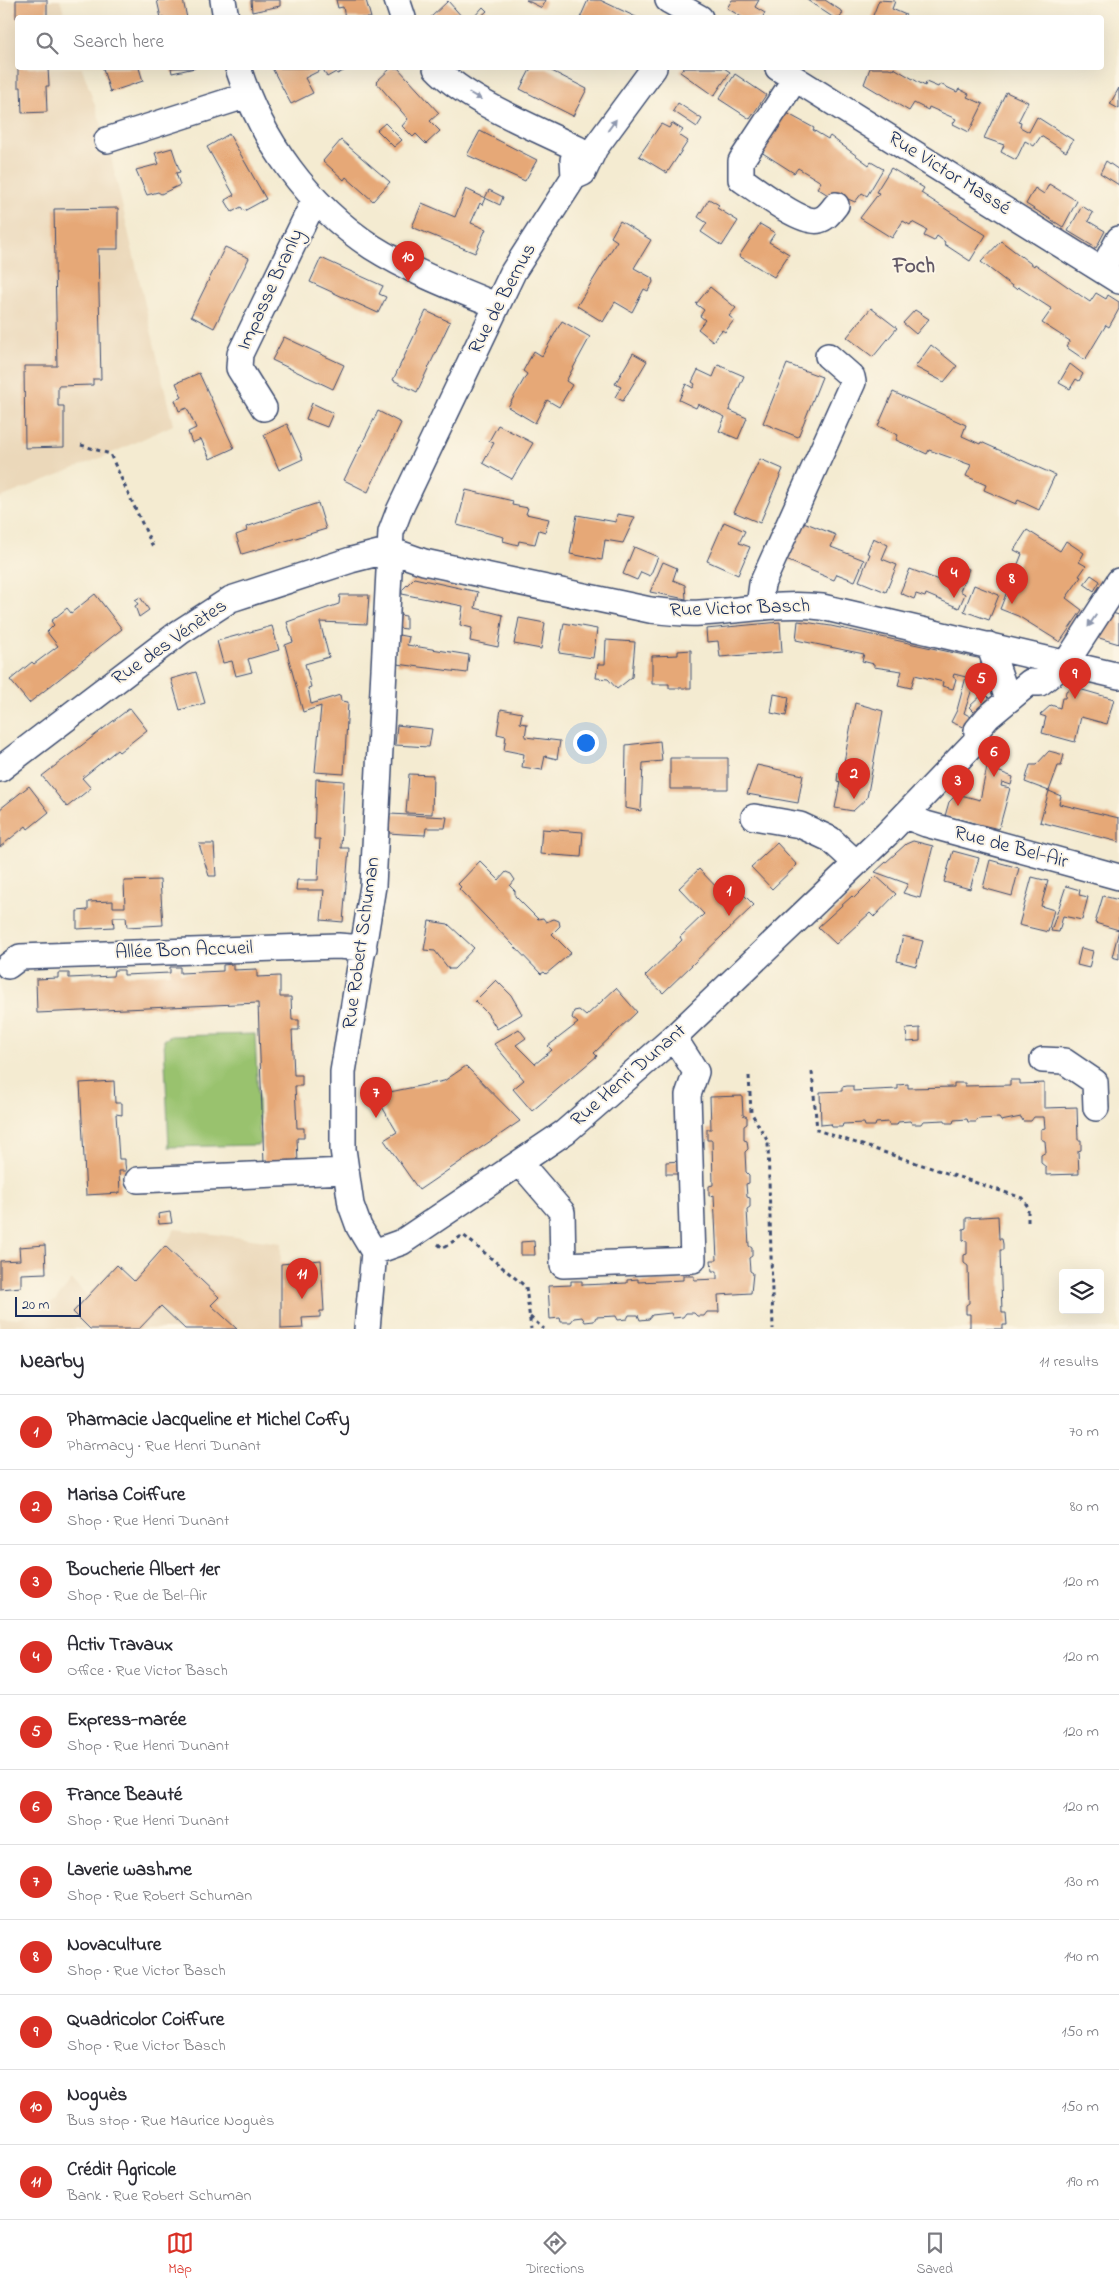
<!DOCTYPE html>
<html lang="en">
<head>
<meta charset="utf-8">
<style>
	body { margin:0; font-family:"Indie Flower",sans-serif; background:#f2f2f3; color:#2b2b33 }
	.controls { position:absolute; right:15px; bottom:15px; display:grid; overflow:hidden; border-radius:5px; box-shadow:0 5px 20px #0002 }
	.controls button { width:45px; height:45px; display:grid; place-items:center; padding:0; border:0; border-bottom:1px solid #e1e1e2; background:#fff; color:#2b2b33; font:25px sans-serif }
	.scale { position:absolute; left:15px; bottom:12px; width:66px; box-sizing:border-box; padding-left:5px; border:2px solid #1b2f5e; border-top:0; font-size:14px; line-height:18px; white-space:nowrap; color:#1b2f5e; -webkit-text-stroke:4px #fcf5e5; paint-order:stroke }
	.you { position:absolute; left:585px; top:742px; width:18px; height:18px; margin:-12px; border:4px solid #fff; border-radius:50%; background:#1a73e8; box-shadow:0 0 0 8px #1a73e833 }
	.badge { display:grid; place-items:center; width:32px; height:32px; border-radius:50%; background:#d93025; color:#fff; font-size:16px; font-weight:700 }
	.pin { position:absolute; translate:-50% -41px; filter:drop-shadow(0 1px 2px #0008) }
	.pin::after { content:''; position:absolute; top:26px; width:18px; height:15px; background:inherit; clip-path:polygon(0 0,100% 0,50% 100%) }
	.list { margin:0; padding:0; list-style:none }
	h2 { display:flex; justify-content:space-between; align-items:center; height:65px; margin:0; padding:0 20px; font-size:21px }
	h2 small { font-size:16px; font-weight:400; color:#7c7c81 }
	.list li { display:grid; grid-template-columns:32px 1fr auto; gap:15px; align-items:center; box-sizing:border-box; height:75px; padding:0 20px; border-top:1px solid #e1e1e2 }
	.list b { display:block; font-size:19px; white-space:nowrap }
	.list p { margin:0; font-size:16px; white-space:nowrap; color:#7c7c81 }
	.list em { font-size:16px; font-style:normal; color:#7c7c81 }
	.icon { flex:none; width:28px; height:28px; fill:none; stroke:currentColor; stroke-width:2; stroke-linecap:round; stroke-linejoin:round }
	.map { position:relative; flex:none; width:1119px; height:1329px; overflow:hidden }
	.search { position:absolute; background:#fff; box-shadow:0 5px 20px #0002; left:15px; right:15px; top:15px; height:55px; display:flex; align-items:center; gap:12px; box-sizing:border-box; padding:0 18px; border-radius:5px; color:#7c7c81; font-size:19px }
	.sheet { height:890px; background:#fff }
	nav { display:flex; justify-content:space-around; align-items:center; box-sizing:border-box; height:70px; border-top:1px solid #e1e1e2; background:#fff; font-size:14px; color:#7c7c81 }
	nav a { display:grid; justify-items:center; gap:2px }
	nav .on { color:#d93025 }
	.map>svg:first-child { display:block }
</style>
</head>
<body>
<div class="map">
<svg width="1119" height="1329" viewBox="0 0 1119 1329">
	<rect width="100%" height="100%" fill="#fcf5e5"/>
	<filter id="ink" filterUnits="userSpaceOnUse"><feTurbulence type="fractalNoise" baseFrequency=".02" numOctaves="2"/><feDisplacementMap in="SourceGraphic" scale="10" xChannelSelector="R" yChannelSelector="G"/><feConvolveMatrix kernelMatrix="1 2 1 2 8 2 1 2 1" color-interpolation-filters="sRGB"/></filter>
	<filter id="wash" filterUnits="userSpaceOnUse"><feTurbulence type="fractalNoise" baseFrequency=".0096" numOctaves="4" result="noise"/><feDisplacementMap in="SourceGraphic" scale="20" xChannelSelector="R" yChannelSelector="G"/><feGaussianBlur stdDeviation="1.12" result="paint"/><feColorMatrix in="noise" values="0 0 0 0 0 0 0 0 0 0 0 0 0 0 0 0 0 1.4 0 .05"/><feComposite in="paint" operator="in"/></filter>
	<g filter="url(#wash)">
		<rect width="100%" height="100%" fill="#f4ebd1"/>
		<path fill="#ebd8ba" d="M0 0H60L66 17 18 18V68H82L107 140 173 425 110 454 0 498Z
			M175 1229 281 1243 280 1329H0V1318H17L37 1311 56 1300 72 1280 87 1296 117 1265 134 1281 165 1246Z"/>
		<path fill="#99c26e" stroke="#5a7866" d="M255 1034 260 1144 257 1145 169 1147 164 1040 171 1036Z"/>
		<g id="blocks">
			<path fill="#e6a877" d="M16 0H47V18H16Z
				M157 0H183L187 18H161Z
				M251 0H280V6L252 12Z
				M336 0H366L371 18H345L343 7 338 8Z
				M526 0H546L542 8Z
				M588 0H600L638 18H580Z
				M732 0H759L755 7 765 13 762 18H743L727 8Z
				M807 0H825L843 12 840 18H834Z
				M879 0 895 1 892 9 906 15 905 18H872Z
				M448 1 463 18H430Z
				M483 7 487 11 479 18H473Z
				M18 68H48L49 86H46L47 112 22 113 21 87H18Z
				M104 68H139L143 81 110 92 103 69Z
				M171 68H195L172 73Z
				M272 68H348V69L337 74 336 72 327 77 323 69 305 78 313 93 291 104Z
				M391 68H398L439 113 430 121 440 131 426 144 416 134 413 137 402 126 408 119 376 82Z
				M531 68H546L587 89 573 116 520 89Z
				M683 68H724L730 72 714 96 680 72Z
				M870 68H889L893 70 894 68 925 86 926 82 938 87 940 84 957 92 959 89 969 94 967 97 983 104 969 132 953 124 956 119 929 107 928 110 914 103 909 111 864 84Z
				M735 74 766 95 750 119 719 99Z
				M1119 88V109L1110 104Z
				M1006 92 1028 102 1018 122 1021 123 1020 127 1029 132 1037 117 1073 140 1066 152 1041 136 1034 146 1025 141 1016 160 1001 152 1004 145 984 138Z
				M678 103 702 119 697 127 673 111Z
				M783 111 814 128 813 130 828 139 830 136 869 165 871 162 883 169 867 196 862 193 855 202 848 199 844 205 817 188 821 182 798 168 794 173 758 150Z
				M385 123 402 140 394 147 377 130Z
				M672 123 683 130 679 135 688 141 667 173 639 156 661 124 669 128Z
				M480 131 537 160 525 181 467 155Z
				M229 134 266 199 244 211 241 207 232 212 225 200 234 195 207 147Z
				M341 140 390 182 373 201 346 177 344 180 323 161Z
				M172 148 180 172 176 173 180 185 161 194 158 192 147 195 136 170 159 164 155 153Z
				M1106 161 1119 170V185L1100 173Z
				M891 168 924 188 921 193 986 235 970 261 944 244 945 242 937 236 934 241 924 236 927 230 912 222 910 225 903 221 892 238 860 218 879 193 876 192Z
				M1049 184 1077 201 1063 227 1026 204 1035 188 1044 194Z
				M466 189 485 198 489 190 503 197 500 205 485 198 482 205 480 203 471 223 486 229 475 253 412 227 422 203 455 217Z
				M709 199 719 205 717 208 738 221 722 246 701 232 707 223 698 217Z
				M1082 206 1093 213 1088 221 1105 231 1096 248 1068 231Z
				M118 208V249H98L101 379H93V385L58 386V406H64V447L25 448 24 366H57L54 209Z
				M620 221 651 240 634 268 652 278 653 282 648 291 644 289 632 312 615 302 603 322 577 306 617 241 611 237Z
				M760 224 775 233 769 242 789 254 774 277 739 256Z
				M1001 241 1034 266 1035 264 1090 302 1096 293 1106 299 1108 295 1119 302V309L1109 327 1106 325 1085 360 1066 347 1070 341 1042 323 1052 309 1018 287 1016 289 981 262Z
				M225 247 249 258 214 328 191 316Z
				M321 258 383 286 379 294 386 297 378 313 310 282Z
				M710 287 736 308 729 316 734 320 725 332 722 330 713 341 698 329 705 320 700 316 704 310 696 304Z
				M871 308 897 328 873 357 847 337Z
				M915 310 929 319 916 334 903 323Z
				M426 311 450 322 417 392 393 380Z
				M562 321 590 337 566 381 572 385 559 407 547 400 535 423 508 407 527 374 523 371 534 351 542 356Z
				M284 337 344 365 333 389 272 360Z
				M931 345 957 366 944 382 915 367Z
				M633 353 647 361 623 401 615 397 621 387 615 384Z
				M787 364 822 377 798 437 763 423Z
				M1070 364 1083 374 1079 381 1076 379 1070 389 1059 383Z
				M718 365 744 376 729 410 747 418 738 439 719 431 725 417 698 404 696 408 679 400 686 384 693 388 695 384 692 382 698 370 713 377Z
				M199 373 234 448 210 459 201 439 192 443 188 432 196 428 187 408 179 411 175 400 182 397 176 383Z
				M893 392 966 425 962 436 980 444 981 442 1055 475 1039 510 1018 500 1016 504 984 490 986 485 966 476 971 465 929 450 927 454 896 440 898 435 878 426Z
				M312 403 333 413 327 427 306 419Z
				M378 411 401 423 368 492 344 480Z
				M287 424 303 459 279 470 264 435Z
				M498 425 533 443 512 479 483 463 494 443 489 441Z
				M760 459 783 469 760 523 734 512Z
				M466 490 513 501 512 505 528 508 526 514 549 519 545 532 539 530 535 544 519 541 518 545 503 541 504 537 457 525Z
				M318 503 326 529 242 554 236 535 247 531 246 527Z
				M617 514 635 517 623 543 605 540 602 560 570 554 577 515 616 522Z
				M801 521 836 535 831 547 864 560 855 581 837 574 834 580 786 560Z
				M724 522 745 531 739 543 750 547 738 575 707 561Z
				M1027 530 1060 551 1066 541 1084 553 1079 562 1086 566 1079 576 1081 577 1066 598 1082 610 1060 642 1018 616 1000 609 1022 554 1014 550Z
				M873 538 888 545 882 559 897 565 886 592 859 581 870 554 867 553Z
				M634 547 658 557 650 576 641 572 637 580 623 574Z
				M949 561 969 569 960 591 965 594 959 608 926 594 925 597 916 594 914 599 900 593 910 569 941 581Z
				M663 562 677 568 673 580 685 585 686 599 650 592Z
				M1091 575 1100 581 1094 591 1084 584Z
				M414 578 478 592 475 608 503 615 498 647 470 641 472 628 460 625 463 606 402 594V590Z
				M974 585 999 595 989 620 964 611Z
				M95 594 122 629 29 703 10 680 32 662 34 664 58 646 47 632 54 625 51 621 67 608 71 613Z
				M340 595H369L367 624 320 622 329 657 305 664 311 687 308 688 311 704 340 695 341 701 348 702 344 774 315 772 321 706 303 712 285 645 293 642 287 622 339 604Z
				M140 597 149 610 139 617 135 606 138 604 135 600Z
				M1112 613 1119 615V644L1096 637Z
				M400 615 406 616V629L399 628Z
				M519 618 545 623 541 649 514 644Z
				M798 621 831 626 982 659 964 713 975 719 965 728 951 722 957 710 966 677 954 674 953 677 956 679 953 689 942 686 943 682 915 675 911 688 898 685 902 671 874 667V664L862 661 864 654 796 640Z
				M780 622 782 652 720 657 718 641 707 642 706 629Z
				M564 623 597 629 593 658 559 653Z
				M272 626 279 650 248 659 252 672 236 676 232 661 223 663 217 641Z
				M399 635 409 637 407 645 469 655 467 673 397 664Z
				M606 640 635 642 632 677 617 689 608 679 596 678 598 664H605Z
				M691 650V688H669V684H652V656L678 655V651Z
				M196 672 205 703 180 710 171 679Z
				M1072 687 1114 699 1107 724 1081 717 1075 742 1042 733 1046 717 1040 715 1051 705 1060 708 1062 698H1065L1066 691Z
				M984 693 992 701 977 715 969 707Z
				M774 694 789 697 786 716 771 713Z
				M855 703 883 711 867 798 853 811 835 808 840 782 837 781 838 773H842Z
				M130 708 147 730 119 752 117 750 82 778 91 788 67 807 42 776Z
				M501 709 522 713 520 723 527 724 525 737 560 741 557 759 545 756 542 770 522 767 524 754 504 750 506 736 497 734Z
				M397 725 432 729 429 747 395 745Z
				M660 741 662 761 643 763 641 811 625 808 626 745Z
				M1049 751 1064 755 1061 766H1058L1049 791 1025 782 1030 765H1036Z
				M670 758H728V789H670Z
				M757 765 803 775 798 803 747 794Z
				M987 767 1013 777 1011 785 1002 782 1001 786 1010 788 999 829 945 816 949 802 957 794 980 800Z
				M409 774 433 775 432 814 406 813Z
				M316 779 344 781 341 848H349L343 922 321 920 324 890H296L297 880H318L320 839H314Z
				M29 786 49 812 28 829 26 826 0 847V809Z
				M1049 791 1061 796 1059 804 1119 818V842L1040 822Z
				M390 814 447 817 445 828H426L425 835 403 834 389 833Z
				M542 829 583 832 581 857 540 854Z
				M913 841 933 846 920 898 903 893 908 884 875 872 906 844Z
				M777 843 797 865 772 889 751 867Z
				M199 844H214L216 876H209Z
				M953 851 979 858 970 889 944 882Z
				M990 860 1019 868 1012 896 983 888Z
				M480 861 499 880 506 872 511 874 515 880 510 886 515 891V896L538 919 543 918 546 922 554 919 559 921 560 926 552 934 571 953 546 974 544 972 541 974 459 889 461 887 458 884Z
				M699 869 723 894 733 884 754 905 663 993 645 976 682 940 680 937 704 914 679 888Z
				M876 876 896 894 874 917 870 913 836 944 818 927 852 896 854 898Z
				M1032 877 1048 881 1041 906 1054 910 1048 932 1019 925Z
				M160 880 163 925 127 927 126 917H113L114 927 77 929V911L88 910V902L113 901V907H125L124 881Z
				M1066 886 1080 890 1079 895 1088 897 1082 920 1063 916 1059 932 1051 931Z
				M1103 896 1119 900V930L1095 923Z
				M429 921 448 924 474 948 454 969H449L435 951 424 950Z
				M1119 930V959L1112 957Z
				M903 936 923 941 916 966 897 961Z
				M1081 948 1093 951 1089 968 1077 965Z
				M233 964V970L257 969V977L280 976V997H291L292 1020H299V1030H292L294 1075H302V1086H295L297 1128H304V1138H297L298 1163 264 1164 258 1003 37 1013 36 979 58 978V973H69V978L113 976 114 970H124V975L170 973V967H180V973L223 971V965Z
				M496 980 511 995 522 1014 497 1029 487 1013 475 1001Z
				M616 988 637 1012 594 1053 597 1056 532 1111 513 1089 524 1080 494 1044 519 1029 526 1038 516 1045 535 1064 552 1050 548 1046 578 1023 572 1018 574 1011 579 1010 586 1016Z
				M920 1028V1041L907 1042 906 1029Z
				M466 1066 520 1121 419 1190 384 1140 397 1132 375 1095 444 1081Z
				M1010 1080H1020V1084L1044 1083V1108L1077 1107 1078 1140H1081V1150L1078 1151 1079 1174 1046 1175V1167L1041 1163V1155L1046 1152 1045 1141 1041 1139V1129L1045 1128 1044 1117H1034L1031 1121H1023L1021 1117 1001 1121 999 1118 978 1119 976 1122H968L967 1119 954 1120 953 1123H946L945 1120 923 1121 921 1124H912L910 1121 898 1122 897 1125H889L888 1122 876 1123 875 1126H865L864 1123 843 1124 842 1127H832L831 1124 821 1125 820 1092 842 1091V1087L847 1086H853V1091L898 1089V1085L908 1084V1088L954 1087V1083H965V1086L1010 1085Z
				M114 1081 115 1103H122V1115L116 1114 119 1159H125V1164L126 1171H119L120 1193 86 1195 80 1083Z
				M742 1096 743 1115 747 1117V1124L744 1126V1140L747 1141 748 1149 745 1152 746 1172 749 1175V1183L746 1184 747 1197 750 1198V1207L747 1209 749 1246 752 1248V1256L749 1258 750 1271 753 1273 751 1293 718 1295 719 1312H707L704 1316H697L694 1313H686L683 1317 673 1318 671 1313 652 1315 649 1319 640 1320 638 1315H629L627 1319 618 1320 616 1316 596 1317 594 1321 585 1322 582 1317 574 1318 571 1322H561L560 1318 550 1319 548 1286 571 1285V1281H582V1285L627 1283V1280L638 1279V1282L683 1280V1276H694V1280L717 1279V1271H712L711 1260H717L714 1195 709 1196V1186L713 1185 712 1140H707V1129H711L710 1097Z
				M680 1161V1174H666V1162Z
				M170 1212 172 1223 159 1224 158 1214Z
				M998 1216 999 1239H1002L1003 1244V1250H1000L1002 1313H1006L1007 1325H1003V1329H967L970 1327V1314H966V1305L969 1303 968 1266 964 1263V1255L967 1254V1241L963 1240V1229L966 1228V1218Z
				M534 1241 535 1255H521V1242Z
				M45 1245 46 1273 21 1274V1287L0 1289V1261L20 1260 19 1247Z
				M165 1246 219 1297 211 1305 237 1329H185L161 1306 139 1329H90L73 1312 117 1265 134 1281Z
				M321 1260 324 1311H320V1317L302 1318 303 1328 281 1329V1264Z"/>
		</g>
	</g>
	<g filter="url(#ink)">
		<use href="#blocks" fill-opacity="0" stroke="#3c4b6f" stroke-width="1"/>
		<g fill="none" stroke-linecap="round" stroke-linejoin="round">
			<g stroke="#3c4b6f" stroke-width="28">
				<path id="minor" d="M223 0 226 18
					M397 0 403 18
					M668 0 700 18
					M238 68C261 140 308 205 372 247 410 271 454 288 496 305
					M436 68C467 101 536 128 578 149L573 160 574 177
					M778 68 1119 281
					M795 79 741 161V179C756 189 802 225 819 220 827 218 831 211 836 205
					M107 140 248 95
					M1102 270 1119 239
					M264 408 239 368 240 354 315 199
					M390 550 424 562 650 610C667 612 683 614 700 613 742 611 781 602 822 607L1119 676
					M759 606 762 584 853 382 852 377 828 356
					M989 645 1008 699
					M0 769 180 632 231 599 351 560 390 550
					M905 816 926 824 1119 877
					M754 817 800 825 830 839 856 863
					M8 966 20 957 338 946 364 948
					M1043 1060 1064 1061 1095 1082 1096 1108
					M520 1163 562 1212 563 1265 693 1260 688 1095 696 1072 680 1047 672 1039
					M138 1180 346 1171
					M374 1252 402 1242 565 1132 672 1039 887 834 977 740V730L988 717 1030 682 1040 683 1066 663 1119 581
					M367 1329 374 1252 359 1227 351 1205 343 1149V1072L373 886 391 532 399 511 513 272 574 177 583 173 595 148 654 68"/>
			</g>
			<path stroke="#3c4b6f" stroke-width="3" stroke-dasharray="4 4" stroke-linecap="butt" d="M81 445 110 454 154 549
				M812 1072 817 1130 1022 1198 1028 1207V1226
				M749 1076 751 1112 768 1142 773 1329
				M438 1244 443 1248 463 1235 526 1287 531 1329
				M530 1317 544 1329"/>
			<use href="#minor" stroke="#fff" stroke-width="25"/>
		</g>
		<defs><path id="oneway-solid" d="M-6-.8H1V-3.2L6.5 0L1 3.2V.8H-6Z" transform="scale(1.25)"/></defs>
		<g fill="#8d97ae">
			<use href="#oneway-solid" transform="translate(475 96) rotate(30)"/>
			<use href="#oneway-solid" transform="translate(612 125) rotate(-54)"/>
			<use href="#oneway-solid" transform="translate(1092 621) rotate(124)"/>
		</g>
	</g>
	<g text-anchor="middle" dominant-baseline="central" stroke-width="4" stroke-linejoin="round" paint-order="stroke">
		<g font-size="20" fill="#1b2f5e" stroke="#fcf5e5">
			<text transform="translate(949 174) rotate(32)">Rue Victor Massé</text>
			<text transform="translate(271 290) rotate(-65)">Impasse Branly</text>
			<text transform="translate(503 299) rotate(-62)">Rue de Bernus</text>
			<text transform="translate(740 609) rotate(-2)">Rue Victor Basch</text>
			<text transform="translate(170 643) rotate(-35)">Rue des Vénètes</text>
			<text transform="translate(1011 848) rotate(15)">Rue de Bel-Air</text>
			<text transform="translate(362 943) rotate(-82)">Rue Robert Schuman</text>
			<text transform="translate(184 951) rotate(-2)">Allée Bon Accueil</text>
			<text transform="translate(629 1076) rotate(-41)">Rue Henri Dunant</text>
		</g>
		<g font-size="21" font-weight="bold" fill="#625967" stroke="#fcf5e5">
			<text x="914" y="267">Foch</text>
		</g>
	</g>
</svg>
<div class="controls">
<button><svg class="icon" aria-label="layers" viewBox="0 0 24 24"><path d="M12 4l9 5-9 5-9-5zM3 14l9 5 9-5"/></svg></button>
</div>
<div class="scale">20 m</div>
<div class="you"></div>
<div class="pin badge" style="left:729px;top:916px">1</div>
<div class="pin badge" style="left:854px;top:799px">2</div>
<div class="pin badge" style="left:958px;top:806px">3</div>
<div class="pin badge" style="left:954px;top:598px">4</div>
<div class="pin badge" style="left:981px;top:704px">5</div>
<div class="pin badge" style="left:994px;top:777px">6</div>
<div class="pin badge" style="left:376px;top:1118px">7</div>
<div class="pin badge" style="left:1012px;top:604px">8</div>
<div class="pin badge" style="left:1075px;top:699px">9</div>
<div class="pin badge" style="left:408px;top:282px">10</div>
<div class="pin badge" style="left:302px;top:1299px">11</div>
<div class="search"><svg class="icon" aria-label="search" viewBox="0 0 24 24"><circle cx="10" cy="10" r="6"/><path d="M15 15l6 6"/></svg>Search here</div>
</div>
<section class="sheet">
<h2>Nearby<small>11 results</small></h2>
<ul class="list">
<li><span class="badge">1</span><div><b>Pharmacie Jacqueline et Michel Coffy</b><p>Pharmacy · Rue Henri Dunant</p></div><em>70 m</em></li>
<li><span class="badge">2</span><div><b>Marisa Coiffure</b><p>Shop · Rue Henri Dunant</p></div><em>80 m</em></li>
<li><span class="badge">3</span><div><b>Boucherie Albert 1er</b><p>Shop · Rue de Bel-Air</p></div><em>120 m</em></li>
<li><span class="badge">4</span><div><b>Activ Travaux</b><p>Office · Rue Victor Basch</p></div><em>120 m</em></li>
<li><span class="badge">5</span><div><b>Express-marée</b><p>Shop · Rue Henri Dunant</p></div><em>120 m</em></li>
<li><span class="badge">6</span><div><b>France Beauté</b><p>Shop · Rue Henri Dunant</p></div><em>120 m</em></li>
<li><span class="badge">7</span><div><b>Laverie wash.me</b><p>Shop · Rue Robert Schuman</p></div><em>130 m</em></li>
<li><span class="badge">8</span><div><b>Novaculture</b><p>Shop · Rue Victor Basch</p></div><em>140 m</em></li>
<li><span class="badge">9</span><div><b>Quadricolor Coiffure</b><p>Shop · Rue Victor Basch</p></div><em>150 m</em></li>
<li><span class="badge">10</span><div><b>Noguès</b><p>Bus stop · Rue Maurice Noguès</p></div><em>150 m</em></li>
<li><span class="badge">11</span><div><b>Crédit Agricole</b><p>Bank · Rue Robert Schuman</p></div><em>190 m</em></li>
</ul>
</section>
<nav>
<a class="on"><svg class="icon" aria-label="map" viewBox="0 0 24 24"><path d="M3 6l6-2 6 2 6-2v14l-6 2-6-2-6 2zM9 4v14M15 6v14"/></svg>Map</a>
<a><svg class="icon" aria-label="directions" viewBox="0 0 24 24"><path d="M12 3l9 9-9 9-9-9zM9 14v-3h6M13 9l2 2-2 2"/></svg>Directions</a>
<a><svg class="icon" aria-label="saved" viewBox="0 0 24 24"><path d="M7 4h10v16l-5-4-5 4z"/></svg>Saved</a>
</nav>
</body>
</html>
